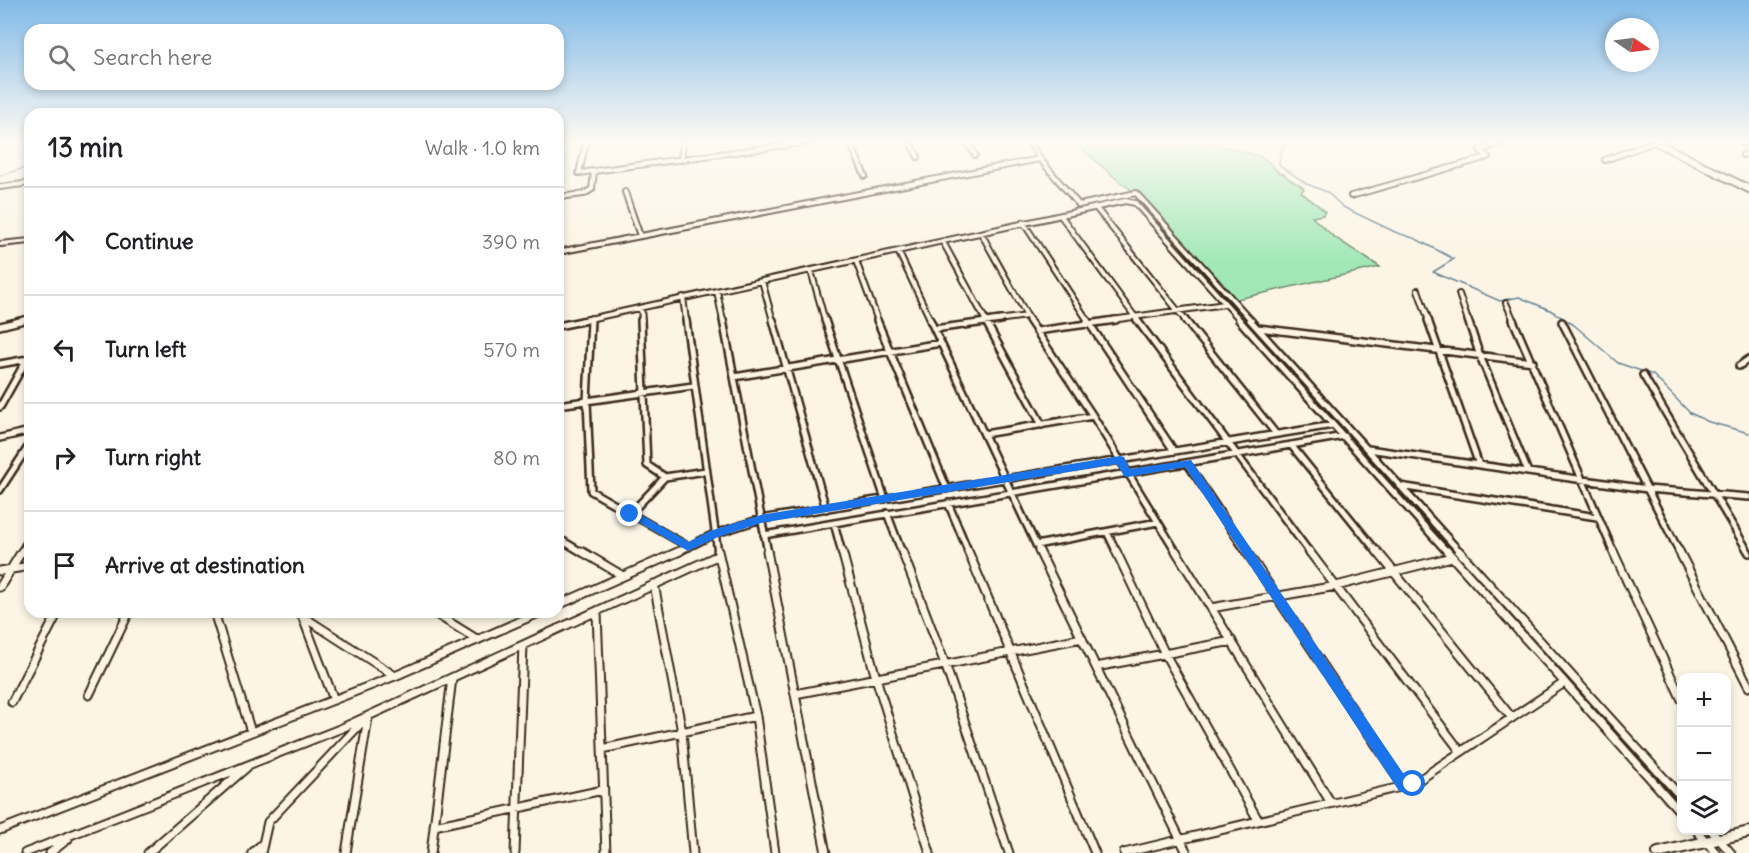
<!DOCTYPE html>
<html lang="en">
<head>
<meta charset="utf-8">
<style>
	body { margin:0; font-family:Delius,sans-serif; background:#f2f2f2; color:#202124 }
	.controls { position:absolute; right:18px; bottom:18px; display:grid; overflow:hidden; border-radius:12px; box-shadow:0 3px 9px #0003 }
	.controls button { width:54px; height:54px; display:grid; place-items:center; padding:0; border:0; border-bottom:2px solid #e0e0e0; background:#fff; color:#202124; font:30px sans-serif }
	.compass { position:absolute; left:1605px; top:18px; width:54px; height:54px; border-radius:50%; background:#fff; box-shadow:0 3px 9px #0003; rotate:103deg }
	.stop { position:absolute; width:18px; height:18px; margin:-14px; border:4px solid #1a73e8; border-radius:50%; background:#fff }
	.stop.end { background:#1a73e8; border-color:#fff; box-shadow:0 2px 6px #0008 }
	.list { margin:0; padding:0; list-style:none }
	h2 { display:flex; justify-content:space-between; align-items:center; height:78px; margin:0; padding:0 24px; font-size:26px }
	h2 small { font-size:20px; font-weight:400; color:#757577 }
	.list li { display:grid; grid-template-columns:39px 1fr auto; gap:18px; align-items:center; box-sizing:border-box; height:108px; padding:0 24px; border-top:2px solid #e0e0e0 }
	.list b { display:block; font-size:22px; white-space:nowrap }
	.list em { font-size:20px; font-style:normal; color:#757577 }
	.icon { flex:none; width:33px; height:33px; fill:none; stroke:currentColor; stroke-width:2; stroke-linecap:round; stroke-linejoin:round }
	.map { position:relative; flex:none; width:1749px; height:853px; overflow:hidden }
	.search { position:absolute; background:#fff; box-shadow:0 3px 9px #0003; left:24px; top:24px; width:540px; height:66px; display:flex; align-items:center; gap:15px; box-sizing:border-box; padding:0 21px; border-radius:18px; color:#757577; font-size:22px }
	.panel { position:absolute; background:#fff; box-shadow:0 3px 9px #0003; left:24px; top:108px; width:540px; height:510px; border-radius:18px }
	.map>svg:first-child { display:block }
</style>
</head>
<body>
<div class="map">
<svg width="1749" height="853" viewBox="0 0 1749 853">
	<rect width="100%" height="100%" fill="#fcf5e5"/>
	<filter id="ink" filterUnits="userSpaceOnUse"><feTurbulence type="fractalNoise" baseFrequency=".0167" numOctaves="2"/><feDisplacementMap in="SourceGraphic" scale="12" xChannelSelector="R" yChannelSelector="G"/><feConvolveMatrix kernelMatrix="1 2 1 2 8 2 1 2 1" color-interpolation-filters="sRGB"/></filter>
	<g filter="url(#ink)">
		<path fill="#a1e8b6" stroke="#6e896a" stroke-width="1.5" d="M1074 142H1210L1261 157 1269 162 1279 173 1284 174C1290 182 1298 182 1304 189L1301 192 1325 211 1323 215 1312 217 1334 237 1380 267 1233 300 1136 193 1121 183Z"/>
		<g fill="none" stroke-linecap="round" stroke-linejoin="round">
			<path stroke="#698697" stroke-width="1.5" d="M1286 142 1280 155 1279 165 1307 184 1327 192 1343 207 1395 232 1416 239 1454 259 1433 272 1500 301 1519 297 1550 310 1574 325 1618 363 1653 375 1690 413 1709 422 1749 433
				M0 176 30 166"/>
			<g stroke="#3b2a1e" stroke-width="8">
				<path id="street-far2" d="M26 142 30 144
					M586 142 579 173 809 142
					M850 142 865 176
					M910 142 918 157
					M967 142 975 155
					M1029 142 1040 159 1079 205 1136 193 1252 321
					M1742 142 1749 145
					M1743 155 1749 153
					M681 160 683 142
					M1605 160 1654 142
					M0 187 30 183
					M625 192 640 236
					M1351 196 1488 157 1480 150 1503 142
					M558 197 584 194 592 189 594 172
					M1096 208 1186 321
					M1061 216 1138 321
					M1023 222 1088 321
					M981 233 1030 321
					M943 242 986 321
					M0 244 30 241
					M898 251 931 321
					M558 252 1040 159
					M856 261 878 321
					M811 271 825 321
					M762 281 773 321
					M1418 290 1429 321
					M717 291 723 321
					M1459 294 1468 321
					M683 297 686 321
					M1506 303 1514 321
					M641 308 642 321
					M18 321 30 318
					M580 321 1125 201 1135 203 1241 321
					M591 321V318
					M990 321 1027 316
					M1105 321 1225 304"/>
			</g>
			<g stroke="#3b2a1e" stroke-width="10">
				<path id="street-far1" d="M591 320 587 401 591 491 689 547
					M641 320 647 465 665 477 706 471
					M686 320 718 553
					M723 320 768 553
					M773 320 826 509
					M825 320 885 499
					M877 320 947 489
					M930 320 1040 553
					M985 320 1042 425
					M1029 320 1093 416 1177 553
					M1087 320 1174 451
					M1137 320 1310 553
					M1185 320 1276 434
					M1239 320 1448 553
					M1250 320 1461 553
					M1428 320 1479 465
					M1468 320 1480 356 1528 472
					M1513 320 1614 553
					M1562 322 1680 553
					M0 326 24 320
					M558 326 587 320
					M1258 328 1533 362
					M934 329 1001 320
					M1037 331 1116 320
					M0 364 28 359
					M1739 366 1749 359
					M1643 375 1749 553
					M734 377 941 343
					M558 405 693 386
					M0 407 27 359
					M984 434 1093 416
					M0 438 30 431
					M1291 445 1378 553
					M1368 449 1647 489 1749 497
					M1187 463 1247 553
					M1400 486 1597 517
					M0 490 30 444
					M948 503 969 553
					M887 513 902 553
					M630 514 665 477
					M834 523 842 553
					M1107 532 1117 553
					M764 535 1344 436
					M558 538 583 553
					M1036 545 1158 522
					M21 553 30 537
					M676 553 714 534 761 519 1333 425"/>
			</g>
			<g stroke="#3b2a1e" stroke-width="11">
				<path id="street" d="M581 551 623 576
					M718 551 756 716 775 853
					M767 551 826 853
					M842 551 876 678 930 853
					M902 551 945 664 1009 853
					M968 551 1095 853
					M1039 551 1187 853
					M1116 551 1165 654 1258 820
					M1176 551 1331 803
					M1246 551 1404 786
					M1309 551 1461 752
					M1377 551 1512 718
					M1447 551 1682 814
					M1459 551 1682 798
					M1613 551 1682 700
					M1679 551 1749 687
					M0 571 30 566
					M654 584 682 732 693 853
					M0 587 22 551
					M558 605 680 551
					M1211 608 1336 586 1452 557
					M214 612 251 732
					M296 612 395 676
					M433 612 478 640
					M597 612 606 853
					M303 618 334 700
					M1096 667 1232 641
					M795 694 1082 638
					M89 695 129 612
					M12 702 58 612
					M602 749 756 716
					M434 826 603 790
					M0 830 395 676 541 612
					M1696 830 1716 853
					M1711 830 1731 853
					M25 853 342 728 719 555
					M50 853 68 839
					M148 853 247 767
					M252 853 262 844
					M261 853 268 822 365 719
					M346 853 368 718
					M431 853 452 678
					M515 853 523 645
					M1124 853 1413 784 1564 683"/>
			</g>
			<g stroke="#3b2a1e" stroke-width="10">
				<path id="secondary-far1" d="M1656 142 1749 189"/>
			</g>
			<g stroke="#3b2a1e" stroke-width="14">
				<path id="secondary" d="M1658 853 1749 832"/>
			</g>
			<use href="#street-far2" stroke="#fcf5e5" stroke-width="4"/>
			<use href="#street-far1" stroke="#fcf5e5" stroke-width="5"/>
			<use href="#street" stroke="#fcf5e5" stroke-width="7"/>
			<use href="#secondary-far1" stroke="#fcf5e5" stroke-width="6"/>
			<use href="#secondary" stroke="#fcf5e5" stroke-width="10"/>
		</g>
	</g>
	<linearGradient id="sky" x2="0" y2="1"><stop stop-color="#81bae8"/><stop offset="0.54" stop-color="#fefaf3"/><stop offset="1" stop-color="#fefaf3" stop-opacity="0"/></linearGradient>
	<rect width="1749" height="262" fill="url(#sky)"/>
	<path fill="#1a73e8" d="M1120 456 1124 457 1130 469 1191 460 1407 779H1418L1420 784 1418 788 1404 792 1399 791 1185 467 1128 477 1124 476 1117 464 761 523 718 537 688 551 625 514 630 510 634 511 689 542 710 531 761 515Z"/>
</svg>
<div class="controls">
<button>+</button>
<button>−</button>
<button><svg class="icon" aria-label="layers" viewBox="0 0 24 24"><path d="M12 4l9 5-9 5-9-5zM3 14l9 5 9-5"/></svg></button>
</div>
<svg class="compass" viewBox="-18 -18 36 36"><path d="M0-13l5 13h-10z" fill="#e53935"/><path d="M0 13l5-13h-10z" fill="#757577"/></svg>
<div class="stop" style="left:1413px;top:784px"></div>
<div class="stop end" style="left:630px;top:514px"></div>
<div class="search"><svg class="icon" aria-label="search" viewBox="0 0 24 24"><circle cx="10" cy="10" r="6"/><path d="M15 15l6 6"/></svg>Search here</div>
<section class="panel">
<h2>13 min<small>Walk · 1.0 km</small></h2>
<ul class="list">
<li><svg class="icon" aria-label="ahead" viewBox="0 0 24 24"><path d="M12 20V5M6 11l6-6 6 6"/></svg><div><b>Continue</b></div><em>390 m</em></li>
<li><svg class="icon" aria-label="left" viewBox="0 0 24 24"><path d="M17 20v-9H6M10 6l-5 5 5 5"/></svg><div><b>Turn left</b></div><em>570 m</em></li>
<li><svg class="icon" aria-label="right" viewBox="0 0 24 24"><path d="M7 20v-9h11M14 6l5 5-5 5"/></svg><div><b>Turn right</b></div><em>80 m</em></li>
<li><svg class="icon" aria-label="arrive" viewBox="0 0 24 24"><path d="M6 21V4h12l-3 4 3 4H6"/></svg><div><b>Arrive at destination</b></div></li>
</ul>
</section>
</div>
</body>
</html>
